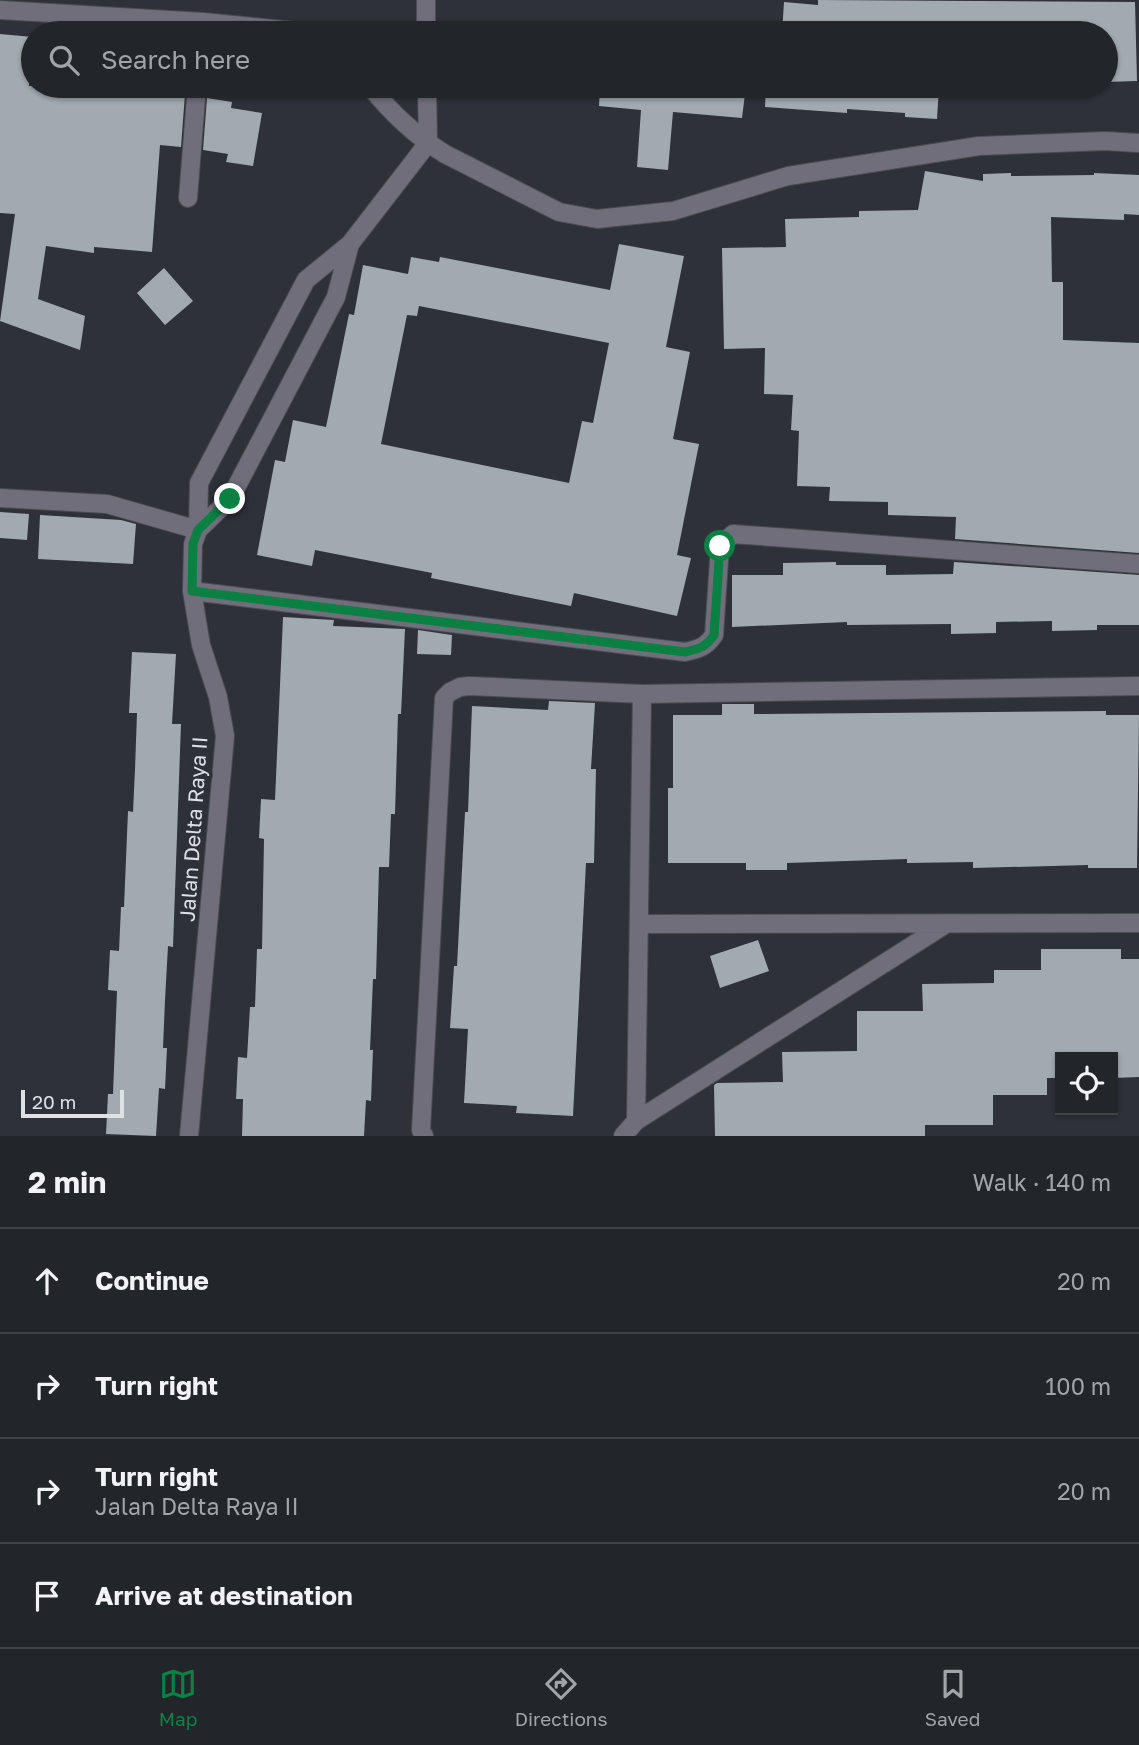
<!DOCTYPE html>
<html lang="en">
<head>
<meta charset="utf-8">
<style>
	body { margin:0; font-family:"Golos Text",sans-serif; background:#2a2d32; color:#f1f3f6 }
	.controls { position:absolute; right:21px; bottom:21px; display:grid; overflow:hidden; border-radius:0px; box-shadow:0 2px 5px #0004 }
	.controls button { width:63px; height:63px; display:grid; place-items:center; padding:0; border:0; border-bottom:2px solid #3f4247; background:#22252a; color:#f1f3f6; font:35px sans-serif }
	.scale { position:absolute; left:21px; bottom:18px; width:103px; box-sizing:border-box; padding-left:7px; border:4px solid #dee0e5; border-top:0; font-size:19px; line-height:24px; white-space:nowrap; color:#dee0e5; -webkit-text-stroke:5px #2e3138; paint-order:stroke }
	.stop { position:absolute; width:21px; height:21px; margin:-16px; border:5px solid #0b8043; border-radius:50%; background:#fff }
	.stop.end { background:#0b8043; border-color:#fff; box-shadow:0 2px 7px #0008 }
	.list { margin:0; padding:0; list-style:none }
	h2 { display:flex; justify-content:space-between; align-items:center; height:91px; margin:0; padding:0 28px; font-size:30px }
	h2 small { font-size:23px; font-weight:400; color:#a2a5a8 }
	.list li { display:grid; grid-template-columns:46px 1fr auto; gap:21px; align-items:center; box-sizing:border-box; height:105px; padding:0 28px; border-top:2px solid #3f4247 }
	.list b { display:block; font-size:26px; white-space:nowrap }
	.list p { margin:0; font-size:23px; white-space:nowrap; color:#a2a5a8 }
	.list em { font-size:23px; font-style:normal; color:#a2a5a8 }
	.icon { flex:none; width:38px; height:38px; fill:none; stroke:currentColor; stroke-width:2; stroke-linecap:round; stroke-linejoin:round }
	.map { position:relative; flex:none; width:1139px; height:1136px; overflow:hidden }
	.search { position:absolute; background:#22252a; box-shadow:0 2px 5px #0004; left:21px; right:21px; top:21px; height:77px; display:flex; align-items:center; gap:18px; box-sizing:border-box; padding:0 24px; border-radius:38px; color:#a2a5a8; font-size:26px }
	.sheet { height:511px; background:#22252a }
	nav { display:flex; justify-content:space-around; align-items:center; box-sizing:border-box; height:98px; border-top:2px solid #3f4247; background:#22252a; font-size:19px; color:#a2a5a8 }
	nav a { display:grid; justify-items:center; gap:4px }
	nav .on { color:#0b8043 }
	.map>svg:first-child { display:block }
</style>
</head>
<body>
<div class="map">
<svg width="1139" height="1136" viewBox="0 0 1139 1136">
	<rect width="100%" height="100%" fill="#2e3138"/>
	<path fill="#a1aaaf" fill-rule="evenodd" d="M818 0 1135 2 1137 81 1106 82V33H782L784 2 818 5Z
		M0 34 33 37 29 86H176V92L185 94 181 147 160 145 152 252 94 247V253L46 246 38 299 85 316 80 350 0 321 15 214 0 213Z
		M600 86H746L742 118 673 112 668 170 637 167 641 110 599 106Z
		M766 86H939L937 119 905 117V113L847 109V113L765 107Z
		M207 98 232 102 231 108 262 113 253 166 226 162 228 154 203 150Z
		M925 171 983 181V174L1011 173V176L1094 175V173L1139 175V215L1124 214V220L1051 217 1052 282H1063V340L1139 343V553L955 539 956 517 888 515V502L829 501 830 487 797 486 799 431 791 430 793 395 764 394 765 348 724 349 722 248 786 247 785 219 859 217V211L918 210Z
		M619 244 684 256 666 347 690 352 673 439 699 444 677 555 691 558 677 616 574 593 571 606 431 578 432 573 315 550 312 566 257 555 275 460 285 462 293 420 326 427 349 314 354 315 363 265 408 274 411 257 439 262 440 257 610 290ZM419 306 609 343 593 423 582 421 569 483 381 444 407 315 417 316Z
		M164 268 193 301 165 325 137 293Z
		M0 512 29 514 27 540 0 538Z
		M40 515 121 520 136 524 133 564 38 559Z
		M836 562V565H886V575L953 574 954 562 1139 575V625H1097V630L1052 631V621L996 622V633L951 634V624L847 625V622L732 627V575H783V563Z
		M283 617 334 620 333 626 405 629 401 714H398L395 814H391L389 867H379L376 979H373L370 1050H373L371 1101 366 1100 364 1136H242L243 1099H236L238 1057 247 1058 250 1007H255L257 949H262L264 839 259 838 261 799 275 800Z
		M418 630 452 635 451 655 417 654Z
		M132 652 176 654 172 724H181L173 947 168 946 165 1000 163 1048H167L165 1089 159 1088 156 1136 106 1134 108 1094H113L117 991 108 990 110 950 119 951 121 907H124L128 811 133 812 135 769 137 713H129Z
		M549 701 595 703 591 769H596L594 863H586L573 1116 516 1113 517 1106 464 1103 468 1029 450 1028 454 966H457L465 812H468L472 706 548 710Z
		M722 704H754V714L1106 711V715H1139L1137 868H1088V865L973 868V862L907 863V859L787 863V870H746V863H668V788H673V715H722Z
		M758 940 769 971 720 988 710 956Z
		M1041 949H1121V959H1139V1077L1113 1078V1057H1060V1078H1047V1095H993V1125H925V1136H715L714 1085 717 1083 783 1082 782 1052 857 1051V1011H923L922 984 994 983V970H1041Z"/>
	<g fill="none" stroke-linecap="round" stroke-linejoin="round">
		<g stroke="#4a4d54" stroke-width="20">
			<path id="minor" d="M426 0V33
				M0 10 203 22 313 33
				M370 86C391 113 416 136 445 154L559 212 597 219 673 211 788 176 979 146 1105 141 1139 143
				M427 86 428 143
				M188 198 197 86
				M0 498 107 504 198 530
				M198 530 230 499 336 297 350 244
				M192 591 685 652C699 649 706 647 714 635L720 546 733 534 1139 564
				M640 924 1139 923
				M636 1121 642 694
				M189 1136 225 736 218 697 201 645 192 591 193 544 198 530 199 483 306 280 350 244 428 143
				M424 1136 421 1130 444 698 450 692 460 687 470 686 642 694 1139 686
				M623 1136 636 1121 946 924"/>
		</g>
		<use href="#minor" stroke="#716e7c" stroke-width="18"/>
	</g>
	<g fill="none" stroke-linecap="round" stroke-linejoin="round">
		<path stroke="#0b8043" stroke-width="9" d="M230 499 198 530 193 544 192 591 685 652C699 649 706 647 714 635L720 546"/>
	</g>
	<g text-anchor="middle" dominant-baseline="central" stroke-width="7" stroke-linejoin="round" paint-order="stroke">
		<g font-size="21" fill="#dee0e5" stroke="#2e3138">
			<text transform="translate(193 829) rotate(-86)">Jalan Delta Raya II</text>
		</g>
	</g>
</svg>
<div class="controls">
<button><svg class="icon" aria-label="locate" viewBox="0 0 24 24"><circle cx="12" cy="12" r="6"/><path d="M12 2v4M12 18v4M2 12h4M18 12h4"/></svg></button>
</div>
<div class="scale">20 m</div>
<div class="stop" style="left:720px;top:546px"></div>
<div class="stop end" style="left:230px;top:499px"></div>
<div class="search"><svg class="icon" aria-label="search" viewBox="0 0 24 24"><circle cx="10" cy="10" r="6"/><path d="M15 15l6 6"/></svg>Search here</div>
</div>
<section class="sheet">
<h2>2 min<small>Walk · 140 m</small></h2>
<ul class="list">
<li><svg class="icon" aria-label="ahead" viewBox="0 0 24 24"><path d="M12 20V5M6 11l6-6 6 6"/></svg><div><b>Continue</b></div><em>20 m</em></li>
<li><svg class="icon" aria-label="right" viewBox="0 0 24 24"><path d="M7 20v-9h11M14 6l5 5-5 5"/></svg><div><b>Turn right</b></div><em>100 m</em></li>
<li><svg class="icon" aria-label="right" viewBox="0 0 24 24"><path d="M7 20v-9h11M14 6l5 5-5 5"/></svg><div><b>Turn right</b><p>Jalan Delta Raya II</p></div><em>20 m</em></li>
<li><svg class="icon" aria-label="arrive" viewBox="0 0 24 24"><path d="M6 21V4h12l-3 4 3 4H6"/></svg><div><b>Arrive at destination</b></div></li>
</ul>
</section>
<nav>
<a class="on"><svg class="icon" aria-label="map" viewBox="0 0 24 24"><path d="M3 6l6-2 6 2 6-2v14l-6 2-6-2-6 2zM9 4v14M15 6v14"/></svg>Map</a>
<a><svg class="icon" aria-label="directions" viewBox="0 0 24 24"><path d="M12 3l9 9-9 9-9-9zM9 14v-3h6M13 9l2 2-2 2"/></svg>Directions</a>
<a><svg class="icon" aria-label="saved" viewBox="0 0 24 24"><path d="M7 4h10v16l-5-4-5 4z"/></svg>Saved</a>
</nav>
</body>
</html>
